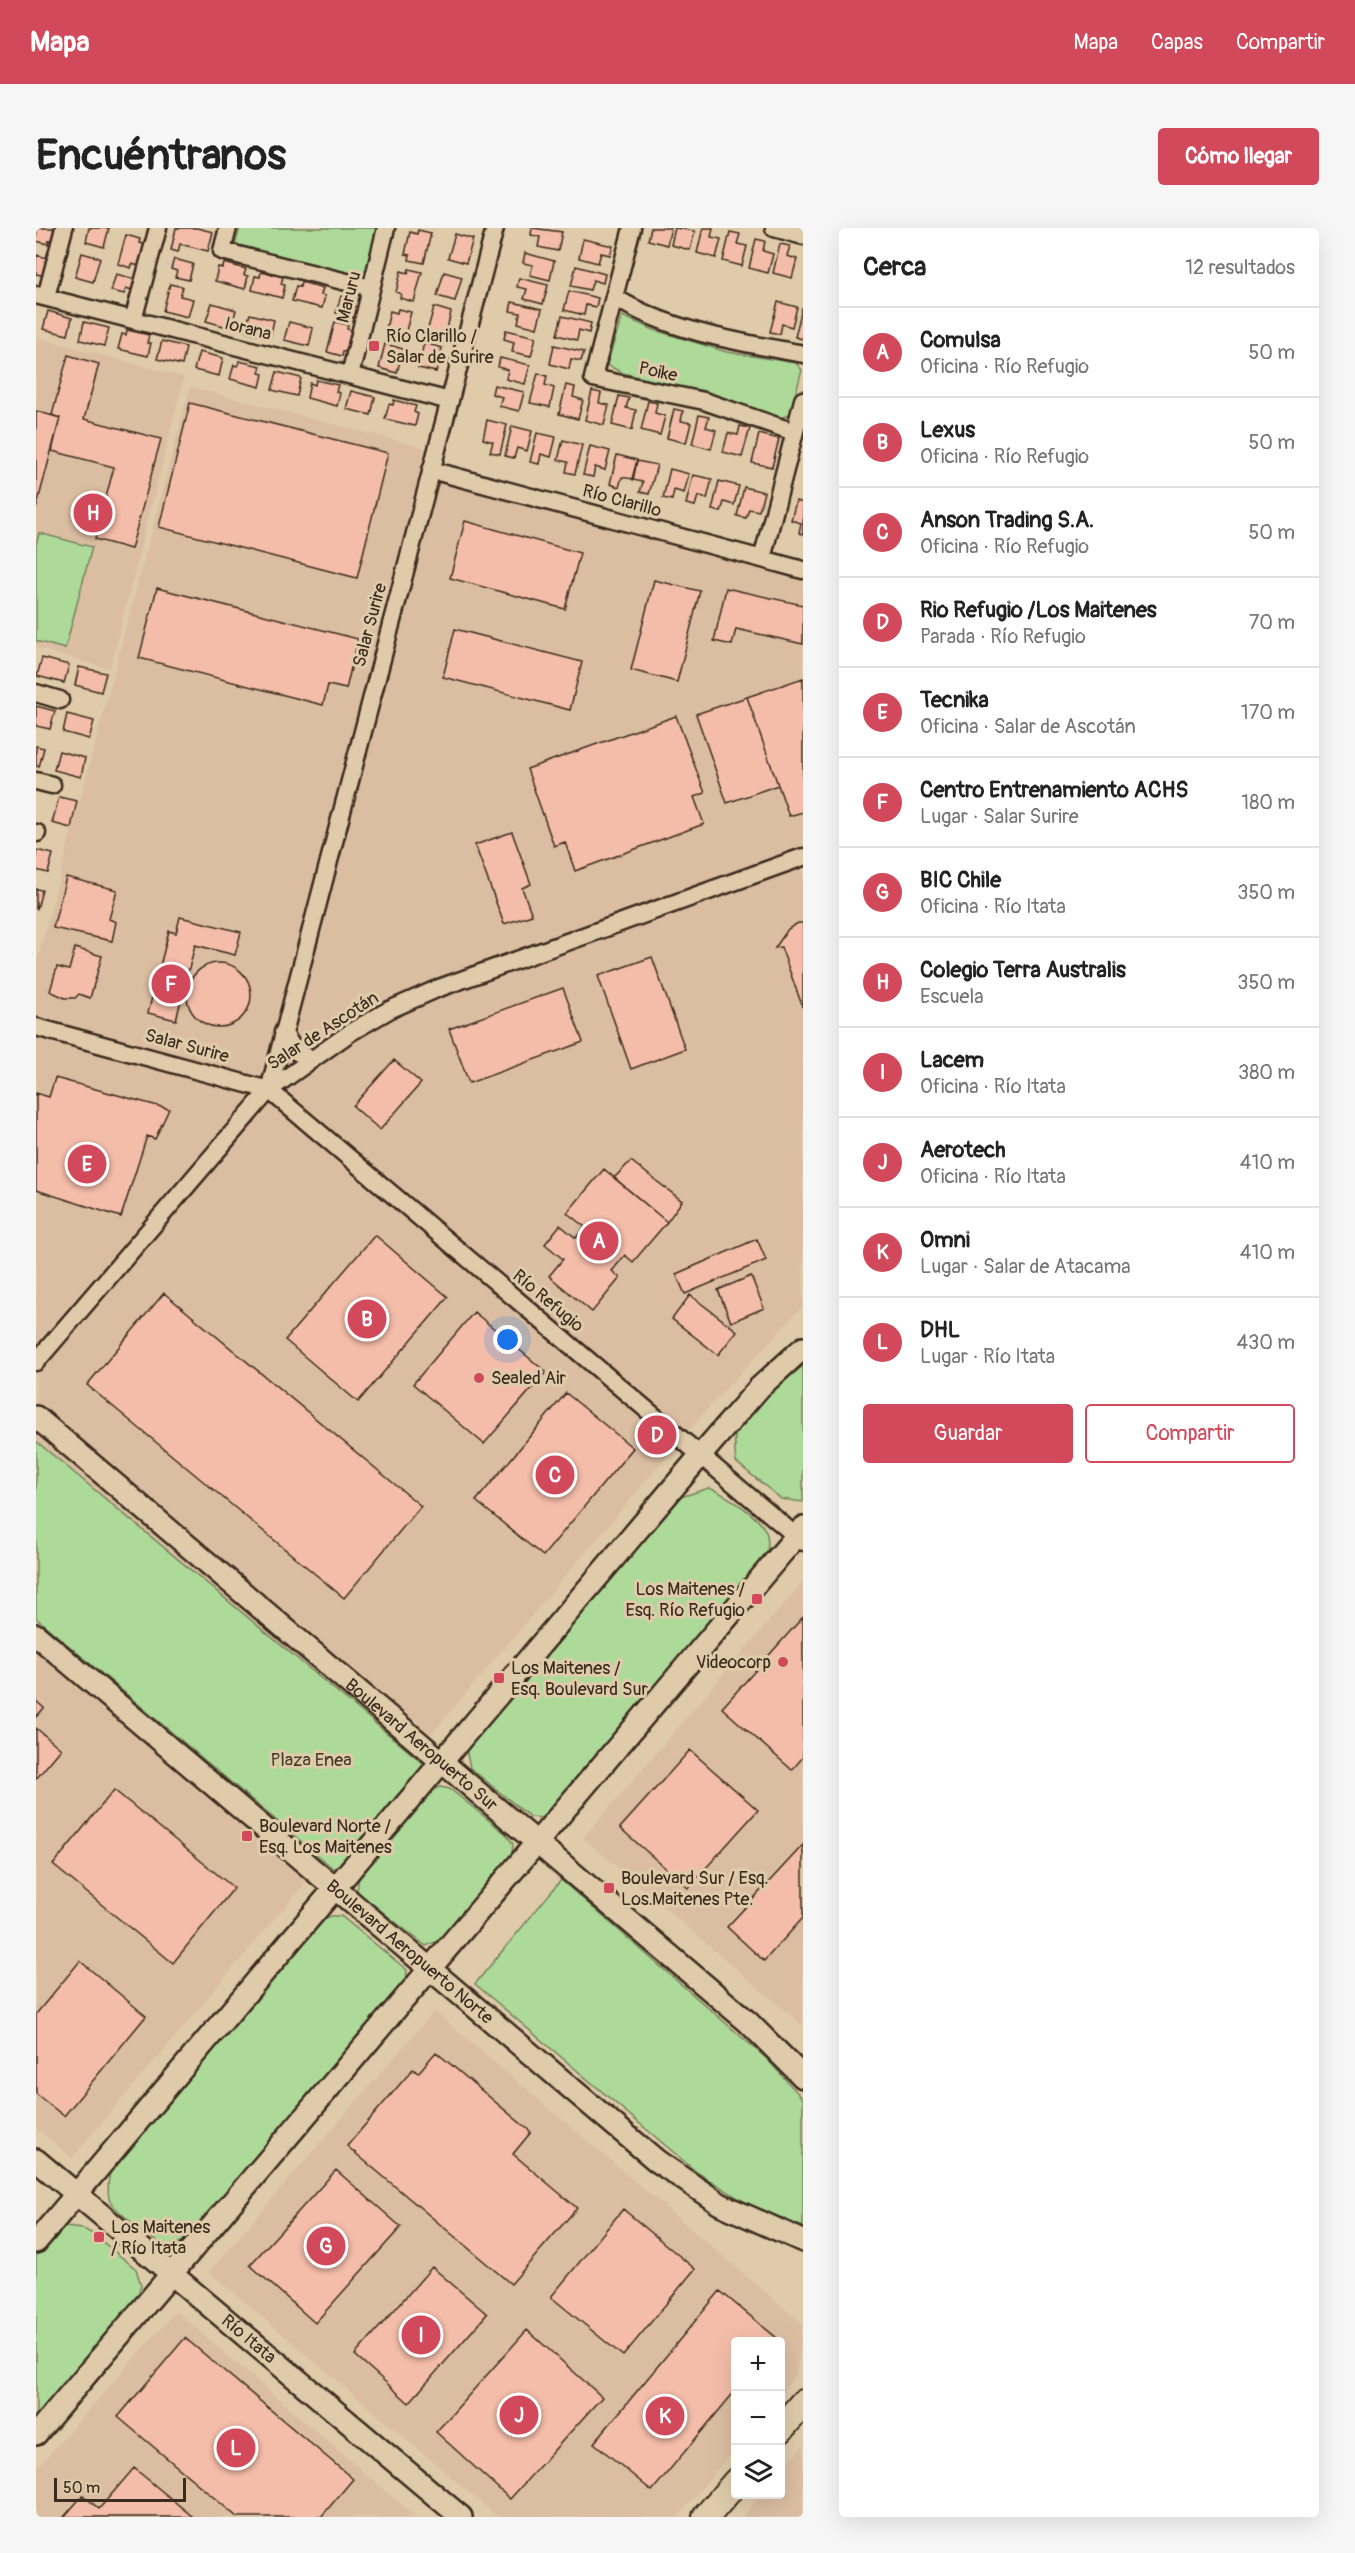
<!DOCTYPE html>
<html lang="es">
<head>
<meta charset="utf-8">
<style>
	body { margin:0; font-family:Pangolin,sans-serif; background:#f6f6f6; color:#222 }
	.controls { position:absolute; right:18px; bottom:18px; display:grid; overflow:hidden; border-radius:6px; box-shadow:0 6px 24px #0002 }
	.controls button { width:54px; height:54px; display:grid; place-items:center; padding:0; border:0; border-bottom:2px solid #e0e0e0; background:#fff; color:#222; font:30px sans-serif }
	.scale { position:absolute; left:18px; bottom:15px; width:132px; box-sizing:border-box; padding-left:6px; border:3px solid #3b2a1e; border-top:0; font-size:16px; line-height:21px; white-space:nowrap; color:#3b2a1e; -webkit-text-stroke:4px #dfcbaa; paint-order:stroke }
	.you { position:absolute; left:472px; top:1112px; width:21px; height:21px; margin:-15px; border:4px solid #fff; border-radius:50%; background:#1a73e8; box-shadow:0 0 0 9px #1a73e833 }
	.badge { display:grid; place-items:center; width:39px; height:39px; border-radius:50%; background:#d1495b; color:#fff; font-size:20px; font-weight:700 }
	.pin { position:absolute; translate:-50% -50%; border:3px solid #fff; box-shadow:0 2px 6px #0006 }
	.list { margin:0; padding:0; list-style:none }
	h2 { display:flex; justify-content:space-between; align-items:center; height:78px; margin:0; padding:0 24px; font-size:26px }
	h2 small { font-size:20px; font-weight:400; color:#767676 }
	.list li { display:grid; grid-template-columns:39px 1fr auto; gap:18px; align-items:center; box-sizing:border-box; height:90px; padding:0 24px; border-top:2px solid #e0e0e0 }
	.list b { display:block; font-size:22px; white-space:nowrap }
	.list p { margin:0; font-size:20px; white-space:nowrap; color:#767676 }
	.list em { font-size:20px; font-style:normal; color:#767676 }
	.actions { display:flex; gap:12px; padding:18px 24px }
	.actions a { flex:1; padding:14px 0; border:2px solid #d1495b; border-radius:6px; text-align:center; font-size:21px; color:#d1495b }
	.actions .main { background:#d1495b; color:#fff }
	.icon { flex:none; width:33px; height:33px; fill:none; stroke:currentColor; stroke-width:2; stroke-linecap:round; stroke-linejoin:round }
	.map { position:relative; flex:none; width:767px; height:2289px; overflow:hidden; border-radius:6px }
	header { display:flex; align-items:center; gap:36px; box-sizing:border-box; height:84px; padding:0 30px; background:#d1495b; color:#fff }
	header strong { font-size:28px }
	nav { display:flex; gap:33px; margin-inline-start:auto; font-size:21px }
	.intro { display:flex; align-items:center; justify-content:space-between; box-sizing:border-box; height:144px; padding:0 36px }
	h1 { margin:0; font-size:42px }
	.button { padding:15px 27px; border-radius:6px; background:#d1495b; color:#fff; font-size:21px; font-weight:700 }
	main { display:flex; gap:36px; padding:0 36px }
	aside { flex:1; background:#fff; border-radius:6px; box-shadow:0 6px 24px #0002 }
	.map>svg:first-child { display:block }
</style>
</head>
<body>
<header>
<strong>Mapa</strong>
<nav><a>Mapa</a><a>Capas</a><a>Compartir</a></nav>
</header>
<div class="intro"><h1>Encuéntranos</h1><a class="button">Cómo llegar</a></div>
<main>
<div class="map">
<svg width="767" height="2289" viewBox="0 0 767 2289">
	<rect width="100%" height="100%" fill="#dfcbaa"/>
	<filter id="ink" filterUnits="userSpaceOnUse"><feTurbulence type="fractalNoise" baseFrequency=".0167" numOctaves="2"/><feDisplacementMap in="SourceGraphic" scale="12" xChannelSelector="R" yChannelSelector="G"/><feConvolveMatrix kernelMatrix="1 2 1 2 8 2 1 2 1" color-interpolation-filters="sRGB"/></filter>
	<g filter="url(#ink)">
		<path fill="#dbbea2" d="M0 109 148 149 74 441 0 420Z
			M154 159 394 221 386 250 767 349V1078L671 1181 36 1930 0 1900V737Z
			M767 1354V1798L547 1610Z
			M398 1783 767 2096 760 2147 745 2165 744 2114H700L699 2220 642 2289H462L173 2044Z
			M140 2083 380 2289H0V2241Z
			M767 2217V2289H706L725 2267 744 2266 745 2244Z"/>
		<path fill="#adda99" stroke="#74825c" stroke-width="1.5" d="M204 0H343L330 51 199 17Z
			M586 88 618 102 691 124 760 135 766 142 754 186 745 190 675 167 587 145 571 137Z
			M3 305 56 319 29 421 0 413V317Z
			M767 1138V1274L745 1271 700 1234C699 1223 697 1210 701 1200 711 1179 749 1154 767 1138Z
			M0 1213 388 1536 299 1642 0 1390Z
			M673 1260C688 1265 728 1291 731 1307 733 1315 731 1324 729 1331L508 1590 494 1589 434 1540 430 1521 645 1269Z
			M404 1559 414 1561 470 1606 477 1616 476 1625 409 1710 390 1718 325 1667 321 1662 324 1643 391 1563Z
			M525 1652 731 1831 767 1871V1999L712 1976 662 1945 439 1756Z
			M295 1688H305L371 1742 370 1754 155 2009C147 2014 139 2018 129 2017 120 2016 78 1981 74 1973 70 1964 73 1951 74 1941L289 1691Z
			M28 1999 47 2001 57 2006 100 2041 105 2057 101 2070 0 2189V2028L18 2007Z"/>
		<path fill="#f4bda9" stroke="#3b2a1e" stroke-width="1.5" d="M1 0H22L18 13 13 12 12 16 0 13Z
			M53 0H73L68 19 50 14Z
			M140 0H161L177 4 172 23 144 16 142 24 135 22Z
			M496 0 526 4 522 23 502 19 504 9 495 7Z
			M615 0H635L631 17 612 12Z
			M639 0 659 3 654 22 635 17Z
			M667 0H677L675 9 685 11 680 30 661 25Z
			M382 2 395 5 388 35 373 32 374 27 369 26 374 4 381 6Z
			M694 4 704 6 701 16 711 18 706 38 687 33Z
			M419 6 437 11 430 35 412 30Z
			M90 7 104 11 103 15 108 16 103 38 96 36 95 40 82 36Z
			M547 11 577 18 574 27 565 25 562 35 543 30Z
			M720 11 729 13 727 23 737 26 732 45 713 40Z
			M744 16 754 18 751 28 761 31 756 50 737 45Z
			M46 25 64 30 57 54 39 49Z
			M489 25 518 33 514 52 494 47 497 37 487 35Z
			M0 27 15 31 11 48 0 46Z
			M138 31 157 36 153 52 139 49 141 43 135 41Z
			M188 35 210 41 208 47 212 48 209 61 179 53 182 39 187 40Z
			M540 38 569 46 567 55 557 52 554 62 535 58Z
			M373 41 386 44 378 74 364 70 365 66 360 64 365 43 372 45Z
			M225 44 247 49 245 56 249 57 246 70 216 62 219 48 224 49Z
			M408 44 426 49 419 73 401 68Z
			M80 46 99 51 96 62 90 60 89 66 75 63Z
			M483 50 512 57 507 76 488 71 491 61 481 59Z
			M265 54 287 60 285 67 289 68 286 80 256 73 260 58 264 59Z
			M134 56 147 59 144 68 157 71 152 89 127 83Z
			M533 63 562 70 560 79 550 77 548 87 528 82Z
			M305 68 318 72 316 78 322 79 319 90 300 85Z
			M476 74 506 81 501 100 482 95 484 85 474 83Z
			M742 74 761 79 756 99 746 96 744 106 734 104Z
			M176 75 200 82 195 100 170 93Z
			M398 79 415 84 409 109 391 104Z
			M766 80H767V111L759 109Z
			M362 81 375 84 367 114 353 110 354 106 349 105 354 83 361 85Z
			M12 83 36 90 32 107 7 101Z
			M214 86 238 92 234 109 209 103Z
			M526 88 555 95 553 105 543 102 541 112 521 107Z
			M48 94 73 100 68 118 44 112Z
			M253 94 277 100 273 118 248 112Z
			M299 94 312 97 311 101 318 103 313 125 307 123 306 128 291 124Z
			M91 102 113 107 111 115H115L112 128 82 121 86 106 90 107Z
			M470 102 500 109 495 128 476 124 478 114 468 111Z
			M126 113 150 119 146 137 121 131Z
			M388 115 406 120 400 144 382 140Z
			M349 116 367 121 361 145 343 140Z
			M518 117 548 124 545 133 535 131 533 141 514 136Z
			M163 124 187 130 183 148 158 142Z
			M32 127 63 136 48 191 125 211 95 321 59 311 78 239 16 223 24 190 16 187Z
			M464 130 494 137 489 156 470 151 472 142 462 139Z
			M203 133 225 138 223 145 227 146 224 159 194 151 198 137 202 138Z
			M241 144 265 150 261 168 236 162Z
			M502 145 511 148 509 157 518 160 514 179 494 175Z
			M280 152 302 157 300 164 304 165 301 178 271 170 274 155 279 157Z
			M458 157 488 164 483 183 463 178 466 169 456 166Z
			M530 157 539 159 537 169 547 172 542 191 523 186Z
			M315 163 339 169 335 187 310 181Z
			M556 163 565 165 563 175 573 177 568 197 549 192Z
			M583 168 593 170 590 180 600 182 596 202 576 197Z
			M358 172 380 178 378 184 382 186 379 198 349 191 353 176 357 177Z
			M612 173 621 175 619 185 629 188 624 207 605 202Z
			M154 175 352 225 321 350 123 299Z
			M638 181 647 183 645 193 655 195 650 215 631 210Z
			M0 183 24 190 0 281Z
			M663 187 673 189 670 199 680 202 675 221 656 216Z
			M451 192 471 197 464 226 454 224 457 214 447 211Z
			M476 198 496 203 491 223 481 220 478 230 469 228Z
			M704 198 714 200 706 229 687 224 692 205 702 207Z
			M501 205 520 209 515 229 505 226 503 236 494 234Z
			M723 206 743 211 736 239 716 235Z
			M527 212 546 217 539 246 530 244 532 234 522 232Z
			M554 218 574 223 569 242 559 239 557 249 547 247Z
			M581 227 601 232 596 251 586 249 583 259 574 256Z
			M601 233 621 237 613 266 604 264 607 254 597 252Z
			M634 241 653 246 648 265 638 262 636 272 627 270Z
			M657 247 676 251 671 271 662 268 659 278 650 276Z
			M683 253 703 258 698 277 688 274 685 284 676 282Z
			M708 259 728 264 723 283 713 281 710 290 701 288Z
			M760 273 767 275V306L763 305 765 295 755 292Z
			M429 293 544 325 529 381 414 350Z
			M618 352 664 363 641 454 595 442Z
			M121 360 322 411 310 461 292 457 287 477 103 430Z
			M690 360 767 377V416L700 401 696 417 678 413Z
			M419 401 546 434 534 482 407 449Z
			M6 430 33 437 28 455 1 448Z
			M43 439 70 445 65 464 39 457Z
			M767 450V584L753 588 711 469Z
			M711 469 742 557 691 575 660 486Z
			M0 478 19 483 14 501 0 498Z
			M31 486 58 493 53 511 27 504Z
			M640 488 669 565 658 569 668 596 539 643 529 614 518 618 491 541Z
			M0 518 8 520 3 539 0 538Z
			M23 523 49 530 45 549 18 542Z
			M23 569 41 573 35 600 16 595Z
			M476 604 495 656 486 660 496 687 468 696 439 617Z
			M0 622 17 626 12 645 0 642Z
			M30 649 81 662 73 691 80 694 76 713 17 700Z
			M0 661 6 662 1 681H0Z
			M144 689 205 704 199 727 159 717 140 792 112 785 133 703 140 705Z
			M762 695H767V780L745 719 739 720 752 701Z
			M39 720 66 728 54 770 43 766 39 770H29L14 763 21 739 33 742Z
			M616 729 649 821 595 841 562 748Z
			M151 767a32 32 0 1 1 64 0a32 32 0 1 1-64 0Z
			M527 760 547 814 433 855 413 801Z
			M358 832 385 855 344 902 317 878Z
			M19 850 133 881 119 911 111 908 85 989 0 962V865L13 869Z
			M595 933 646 973 631 994 578 950Z
			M568 941 631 994 597 1034 589 1027 576 1043 584 1050 556 1084 513 1048 527 1031 509 1016 524 997 540 1010 549 999 531 985Z
			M339 1007 412 1069 322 1174 249 1112Z
			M721 1011 730 1032 649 1066 640 1046Z
			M715 1048 728 1080 695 1094 682 1062Z
			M128 1065 385 1278 308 1370 51 1157Z
			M654 1067 701 1103 682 1127 636 1091Z
			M438 1084 510 1144 448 1216 377 1156Z
			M530 1165 597 1220 507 1328 440 1273Z
			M767 1389V1529L756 1542 686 1480Z
			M0 1473 8 1480 0 1489Z
			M0 1500 25 1521 0 1551Z
			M654 1522 722 1582 652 1660 584 1600Z
			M78 1562 198 1660 137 1735 17 1637Z
			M767 1617V1690L728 1733 691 1699Z
			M44 1733 110 1788 28 1888 0 1866V1786Z
			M400 1824 495 1904 477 1926 541 1980 475 2056 311 1918 377 1841 382 1845Z
			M300 1942 365 1999 279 2095 214 2037Z
			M587 1981 659 2041 587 2128 515 2069Z
			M396 2039 451 2086 373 2175 319 2127Z
			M684 2063 742 2111 740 2114H700V2162L616 2263 558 2215Z
			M491 2102 566 2169 474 2271 400 2204Z
			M149 2110 317 2251 285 2289H201L82 2189Z
			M98 2240 157 2289H28L47 2267 63 2281Z"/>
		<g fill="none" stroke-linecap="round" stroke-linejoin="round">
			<g stroke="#3b2a1e" stroke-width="21">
				<path id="minor" d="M192 0 186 23 335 60
					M596 0 557 150 668 173 758 204
					M738 0 767 8
					M0 67 414 173
					M10 69 28 0
					M578 69C634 104 704 114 767 126
					M97 92 122 0
					M314 147 350 0
					M395 242 767 342
					M726 331 767 172
					M0 465 24 472
					M0 553 16 557
					M0 605H1
					M0 799 233 862 767 1314
					M247 804 259 823 275 831
					M233 862 459 0
					M0 1134 233 862 315 804 353 782 403 760 767 629"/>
			</g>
			<g stroke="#3b2a1e" stroke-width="26">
				<g id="tertiary">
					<path id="s1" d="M0 1189 712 1794 767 1849"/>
					<path id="s2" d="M0 1407 621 1933 684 1976 767 2013"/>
					<path id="s3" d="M0 1932 425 2289"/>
					<path d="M0 2014 664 1228 723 1160 767 1120"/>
					<path d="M0 2206 767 1300"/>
				</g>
			</g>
			<g stroke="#3b2a1e" stroke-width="30">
				<path id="primary" d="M744 2202 767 2175
					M670 2289 700 2254"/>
			</g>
			<use href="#minor" stroke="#dfcbaa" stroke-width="16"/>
			<use href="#tertiary" stroke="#dfcbaa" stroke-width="21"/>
			<use href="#primary" stroke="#dfcbaa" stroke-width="26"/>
		</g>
	</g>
	<g fill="#d1495b" stroke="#dfcbaa" stroke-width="2">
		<rect x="332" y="112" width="12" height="12" rx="3"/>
		<circle cx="443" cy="1150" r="6"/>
		<rect x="715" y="1365" width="12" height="12" rx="3"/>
		<circle cx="747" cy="1434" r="6"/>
		<rect x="457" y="1444" width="12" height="12" rx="3"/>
		<rect x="205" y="1602" width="12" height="12" rx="3"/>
		<rect x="567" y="1654" width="12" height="12" rx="3"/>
		<rect x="57" y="2003" width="12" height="12" rx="3"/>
	</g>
	<g text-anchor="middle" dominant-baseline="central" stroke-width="6" stroke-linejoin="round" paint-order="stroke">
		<g font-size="18" fill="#3b2a1e" stroke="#dfcbaa">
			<text transform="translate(313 69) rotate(-76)">Maruru</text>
			<text transform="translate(212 101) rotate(14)">Iorana</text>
			<text transform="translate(622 144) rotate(12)">Poike</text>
			<text transform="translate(586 273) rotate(15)">Río Clarillo</text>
			<text transform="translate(334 397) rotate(-75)">Salar Surire</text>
			<text transform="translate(287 803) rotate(-33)">Salar de Ascotán</text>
			<text transform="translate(151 818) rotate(15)">Salar Surire</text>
			<text transform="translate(512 1073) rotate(40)">Río Refugio</text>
			<text stroke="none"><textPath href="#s1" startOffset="506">Boulevard Aeropuerto Sur</textPath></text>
			<text stroke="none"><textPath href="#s2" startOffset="490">Boulevard Aeropuerto Norte</textPath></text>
			<text stroke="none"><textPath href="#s3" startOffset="278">Río Itata</textPath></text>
		</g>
		<g font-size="18" fill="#3b2a1e" stroke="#dfcbaa" text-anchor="start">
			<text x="350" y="108">Río Clarillo /<tspan x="350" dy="21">Salar de Surire</tspan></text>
			<text x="455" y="1150">Sealed Air</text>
			<text x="709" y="1361" text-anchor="end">Los Maitenes /<tspan x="709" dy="21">Esq. Río Refugio</tspan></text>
			<text x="735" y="1434" text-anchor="end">Videocorp</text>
			<text x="475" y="1440">Los Maitenes /<tspan x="475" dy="21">Esq. Boulevard Sur</tspan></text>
			<text x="223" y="1598">Boulevard Norte /<tspan x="223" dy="21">Esq. Los Maitenes</tspan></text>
			<text x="585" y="1650">Boulevard Sur / Esq.<tspan x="585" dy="21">Los.Maitenes Pte.</tspan></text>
			<text x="75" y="1999">Los Maitenes<tspan x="75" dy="21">/ Río Itata</tspan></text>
		</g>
		<g font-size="18" fill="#463c2a" stroke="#dfcbaa">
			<text x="275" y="1532">Plaza Enea</text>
		</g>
	</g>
</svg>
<div class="controls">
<button>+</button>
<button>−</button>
<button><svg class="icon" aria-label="layers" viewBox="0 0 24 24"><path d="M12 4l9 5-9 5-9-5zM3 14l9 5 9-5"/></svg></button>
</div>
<div class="scale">50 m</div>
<div class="you"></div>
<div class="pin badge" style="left:563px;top:1013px">A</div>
<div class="pin badge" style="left:331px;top:1091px">B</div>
<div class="pin badge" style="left:519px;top:1247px">C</div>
<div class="pin badge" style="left:621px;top:1207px">D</div>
<div class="pin badge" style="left:51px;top:936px">E</div>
<div class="pin badge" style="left:135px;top:756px">F</div>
<div class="pin badge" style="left:290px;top:2018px">G</div>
<div class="pin badge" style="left:57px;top:285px">H</div>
<div class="pin badge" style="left:385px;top:2107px">I</div>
<div class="pin badge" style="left:483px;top:2187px">J</div>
<div class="pin badge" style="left:629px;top:2188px">K</div>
<div class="pin badge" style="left:200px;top:2220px">L</div>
</div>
<aside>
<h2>Cerca<small>12 resultados</small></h2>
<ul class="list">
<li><span class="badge">A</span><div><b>Comulsa</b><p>Oficina · Río Refugio</p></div><em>50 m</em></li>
<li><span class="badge">B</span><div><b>Lexus</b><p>Oficina · Río Refugio</p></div><em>50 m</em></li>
<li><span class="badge">C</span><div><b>Anson Trading S.A.</b><p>Oficina · Río Refugio</p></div><em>50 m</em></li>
<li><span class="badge">D</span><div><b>Rio Refugio /Los Maitenes</b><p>Parada · Río Refugio</p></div><em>70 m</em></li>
<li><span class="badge">E</span><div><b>Tecnika</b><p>Oficina · Salar de Ascotán</p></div><em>170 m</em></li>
<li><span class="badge">F</span><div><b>Centro Entrenamiento ACHS</b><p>Lugar · Salar Surire</p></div><em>180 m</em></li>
<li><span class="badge">G</span><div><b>BIC Chile</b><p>Oficina · Río Itata</p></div><em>350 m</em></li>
<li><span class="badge">H</span><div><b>Colegio Terra Australis</b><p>Escuela</p></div><em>350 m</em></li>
<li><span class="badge">I</span><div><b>Lacem</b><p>Oficina · Río Itata</p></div><em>380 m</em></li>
<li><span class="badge">J</span><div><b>Aerotech</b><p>Oficina · Río Itata</p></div><em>410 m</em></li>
<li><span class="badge">K</span><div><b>Omni</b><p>Lugar · Salar de Atacama</p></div><em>410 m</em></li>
<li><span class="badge">L</span><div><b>DHL</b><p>Lugar · Río Itata</p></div><em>430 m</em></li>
</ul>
<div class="actions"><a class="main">Guardar</a><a>Compartir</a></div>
</aside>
</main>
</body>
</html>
